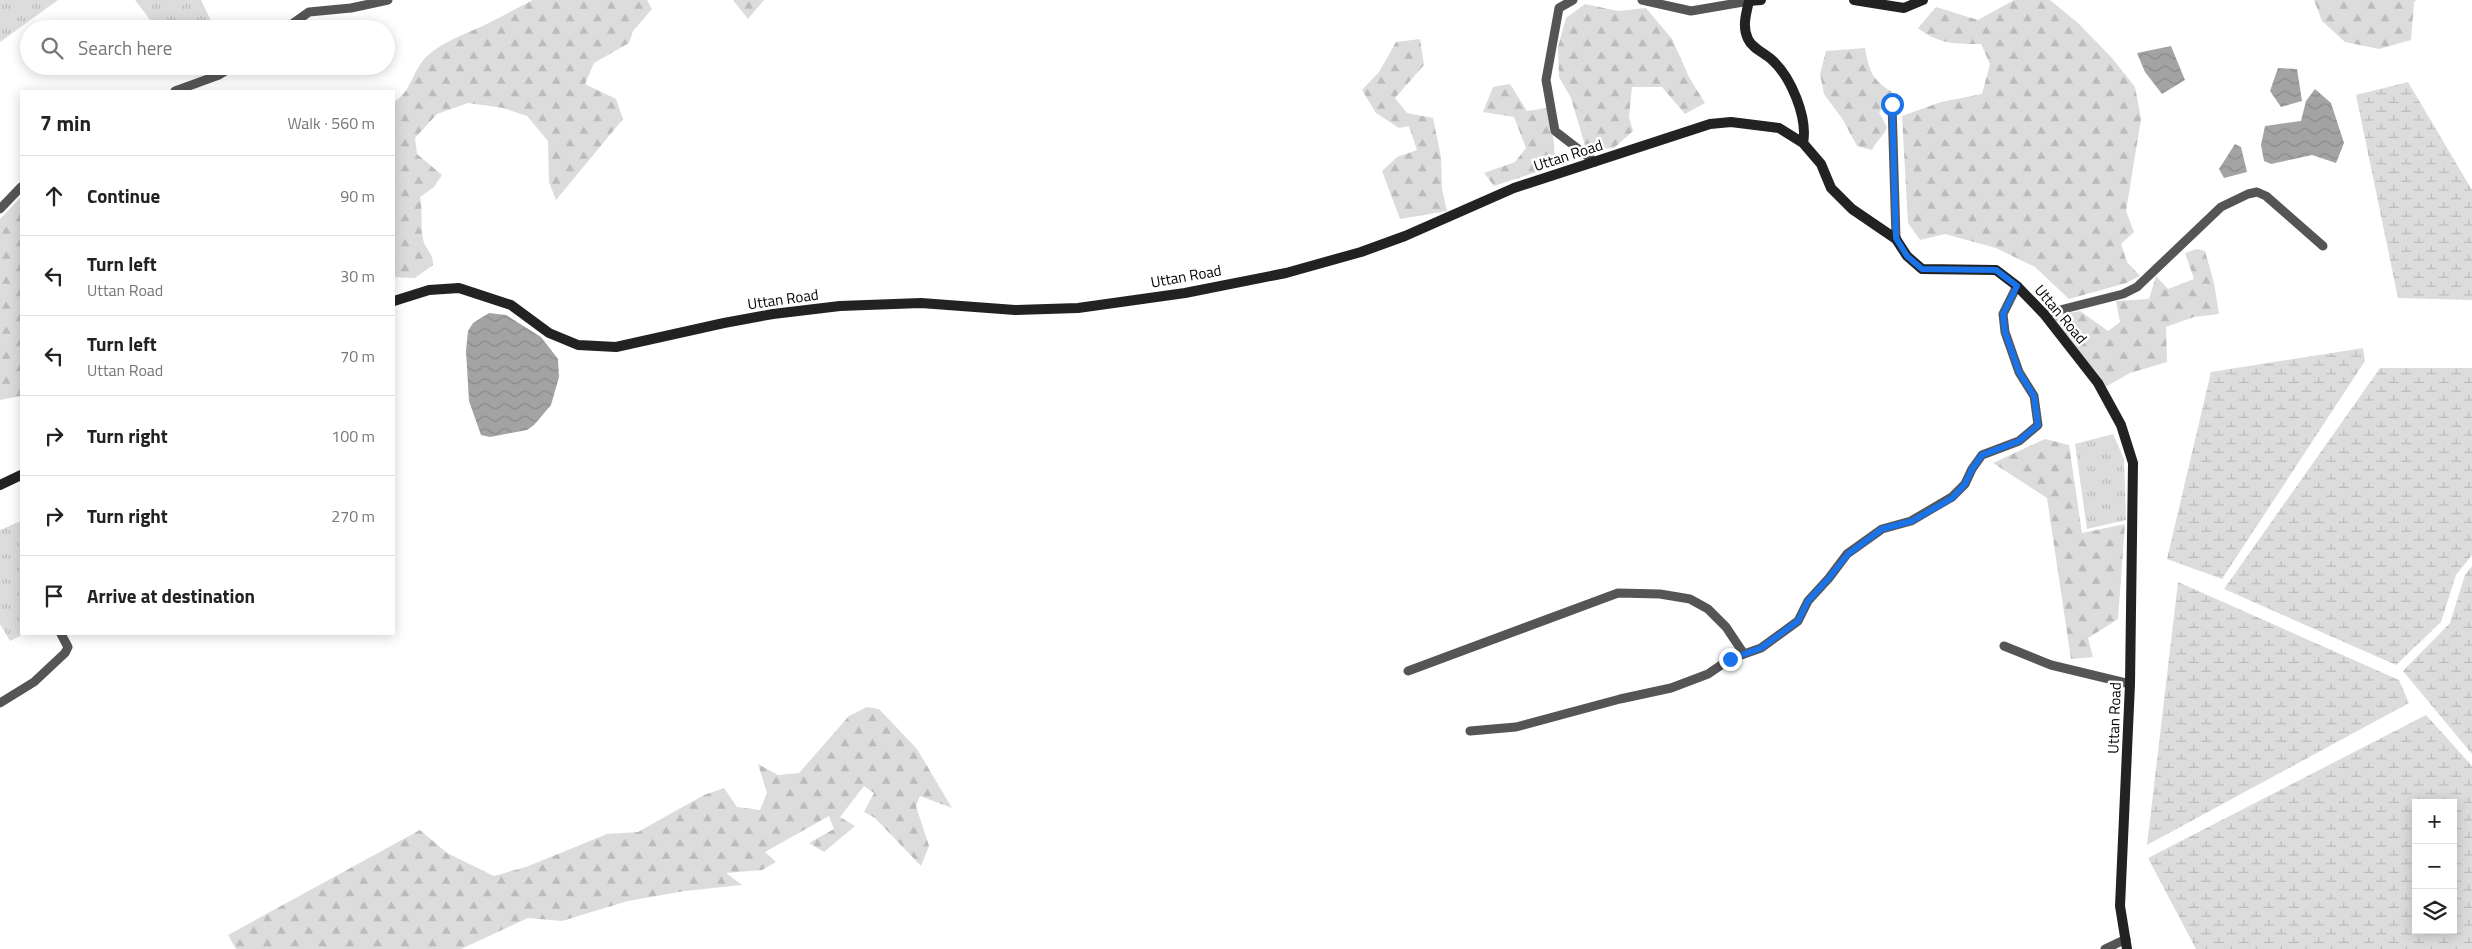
<!DOCTYPE html>
<html lang="en">
<head>
<meta charset="utf-8">
<style>
	body { margin:0; font-family:"Titillium Web",sans-serif; background:#f6f6f6; color:#222 }
	.controls { position:absolute; right:15px; bottom:15px; display:grid; overflow:hidden; border-radius:0px; box-shadow:0 2px 12px #0003 }
	.controls button { width:45px; height:45px; display:grid; place-items:center; padding:0; border:0; border-bottom:1px solid #e0e0e0; background:#fff; color:#222; font:25px sans-serif }
	.stop { position:absolute; width:15px; height:15px; margin:-11px; border:4px solid #1a73e8; border-radius:50%; background:#fff }
	.stop.end { background:#1a73e8; border-color:#fff; box-shadow:0 1px 5px #0008 }
	.list { margin:0; padding:0; list-style:none }
	h2 { display:flex; justify-content:space-between; align-items:center; height:65px; margin:0; padding:0 20px; font-size:21px }
	h2 small { font-size:16px; font-weight:400; color:#767676 }
	.list li { display:grid; grid-template-columns:32px 1fr auto; gap:15px; align-items:center; box-sizing:border-box; height:80px; padding:0 20px; border-top:1px solid #e0e0e0 }
	.list b { display:block; font-size:19px; white-space:nowrap }
	.list p { margin:0; font-size:16px; white-space:nowrap; color:#767676 }
	.list em { font-size:16px; font-style:normal; color:#767676 }
	.icon { flex:none; width:28px; height:28px; fill:none; stroke:currentColor; stroke-width:2; stroke-linecap:round; stroke-linejoin:round }
	.map { position:relative; flex:none; width:2472px; height:949px; overflow:hidden }
	.search { position:absolute; background:#fff; box-shadow:0 2px 12px #0003; left:20px; top:20px; width:375px; height:55px; display:flex; align-items:center; gap:12px; box-sizing:border-box; padding:0 18px; border-radius:28px; color:#767676; font-size:19px }
	.panel { position:absolute; background:#fff; box-shadow:0 2px 12px #0003; left:20px; top:90px; width:375px; height:545px; border-radius:0px }
	.map>svg:first-child { display:block }
</style>
</head>
<body>
<div class="map">
<svg width="2472" height="949" viewBox="0 0 2472 949">
	<defs>
		<pattern id="grass-tufts" width="24" height="20" patternUnits="userSpaceOnUse" patternTransform="scale(1.25)"><rect width="24" height="20" fill="#dcdcdc"/><path d="M3 7l-1-3M5 7V3M7 7l1-3M15 17l-1-3M17 17v-4M19 17l1-3" fill="none" stroke="#bbb"/></pattern>
		<pattern id="forest-firs" width="22" height="20" patternUnits="userSpaceOnUse" patternTransform="scale(1.25)"><rect width="22" height="20" fill="#dcdcdc"/><path d="M5 1l3.5 6h-7zM16 11l3.5 6h-7z" fill="#bbb"/></pattern>
		<pattern id="wetland-marsh" width="20" height="14" patternUnits="userSpaceOnUse" patternTransform="scale(1.25)"><rect width="20" height="14" fill="#dcdcdc"/><path d="M1 5h8M5 5V1M11 12h8M15 12V8" fill="none" stroke="#bbb"/></pattern>
		<pattern id="water-waves" width="16" height="10" patternUnits="userSpaceOnUse" patternTransform="scale(1.25)"><rect width="16" height="10" fill="#a3a3a3"/><path d="M0 5q4-4 8 0t8 0" fill="none" stroke="#8b8b8b"/></pattern>
	</defs>
	<rect width="100%" height="100%" fill="#fff"/>
	<path fill="url(#grass-tufts)" d="M0 0H58L0 42Z
		M135 0H201L215 29H157Z
		M2113 434 2124 459 2126 520 2087 529 2075 444Z
		M21 521V634H24L10 641 0 624V530Z"/>
	<path fill="url(#forest-firs)" d="M533 0H647L652 9 633 31 629 43 594 63 585 84 616 99 623 119 556 200 549 182 548 141 527 116 503 108 468 103 437 114 415 138 417 154 442 175 434 187 420 197C423 211 420 225 423 239 425 249 434 254 433 265L415 278 394 277V102C412 91 412 71 427 56 444 41 465 34 485 25 501 17 517 8 533 0Z
		M733 0H764L748 19Z
		M2014 0H2050L2079 24 2112 58 2135 87 2141 119 2126 211 2134 232 2121 244 2127 262 2140 276 2126 283 2069 299 2035 267 1996 248 1945 234 1920 240 1908 223 1902 116 1941 102 1982 94 1990 64 1981 44C1957 44 1937 44 1918 28L1936 7 1978 20Z
		M2314 0H2417L2414 2 2411 40 2379 49 2345 42 2322 21Z
		M1585 4 1618 11 1646 8 1672 39 1690 79 1705 103 1685 114 1662 87H1632L1629 117 1633 131 1614 148 1586 149 1571 98 1559 77 1558 47 1566 18Z
		M1420 39 1424 65 1395 98 1407 113 1433 118 1441 157 1442 189 1447 211 1400 219 1382 171 1397 157 1417 150 1409 126 1399 128 1376 113 1362 90 1379 72 1396 42Z
		M1865 48C1869 71 1872 80 1892 92L1885 106 1879 112 1887 127C1884 136 1876 141 1872 150L1857 146 1843 120 1824 94 1820 74 1826 51Z
		M1510 84 1527 111 1547 108 1554 142 1555 166 1494 186 1484 173 1515 162 1526 148 1514 117 1483 112 1493 87Z
		M21 197V396L0 400V219Z
		M2197 249 2205 251 2214 283 2219 314 2194 317 2166 327 2167 362 2130 373 2105 387 2050 316 2080 311 2108 331 2120 322 2116 301 2149 299 2156 276 2168 289 2194 279 2185 253Z
		M2045 439 2069 445 2082 533 2125 524 2118 619 2088 638 2093 657 2071 659 2047 498 1993 463Z
		M867 707 879 709 917 749 952 808 920 796 916 806 929 846 921 866 875 818 864 812 874 793 864 786 840 817 855 826 824 852 809 843 834 829 829 816 765 852 776 862 762 870 726 873 742 885 685 891 628 901 562 921 528 918 461 949H236L228 935 420 830 447 853 494 876 526 867 607 834 638 832 704 795 724 788 737 807 760 810 767 793 758 764 778 775 799 773 849 716Z"/>
	<path fill="url(#wetland-marsh)" fill-rule="evenodd" d="M2408 82 2472 190V300L2398 298 2356 95Z
		M2363 348 2365 361 2222 579 2167 559 2211 372Z
		M2380 368H2472V555L2456 575 2441 622 2396 665 2224 589Z
		M2472 566V754L2403 671 2450 623 2465 575Z
		M2178 582 2399 680 2409 703 2147 845Z
		M2426 715 2472 766V949H2196L2148 858ZM2416 803H2453V930H2416Z"/>
	<path fill="url(#water-waves)" d="M2171 46 2185 80 2162 94 2145 72 2137 53Z
		M2278 68 2297 69 2302 101 2281 107 2270 91Z
		M2315 89 2331 103 2344 143 2336 163 2312 155 2271 164 2264 161 2261 145 2265 126 2301 121 2306 101Z
		M2235 144 2241 147 2247 172 2224 178 2219 169Z
		M489 313 506 315 541 337 558 359 559 377 551 405 534 425 527 430 490 437 481 435 469 401 466 351 468 331 473 323Z"/>
	<g fill="none" stroke-linecap="round" stroke-linejoin="round">
		<path stroke="#555" stroke-width="9" d="M1573 0 1559 8 1546 80 1555 131 1595 162
			M1642 0 1691 11 1749 1
			M285 29 309 12 351 8 388 0
			M175 91 219 75 234 66
			M1892 104 1896 239
			M0 209 21 187
			M2044 314 2123 294 2137 287 2221 207 2248 194 2257 192 2266 196 2323 246
			M2004 646 2051 665 2130 684
			M1408 671 1618 593 1660 594 1690 599 1708 609 1726 627 1744 654
			M0 703 34 682 65 653 68 647 61 634
			M1470 731 1516 727 1620 699 1671 688 1708 674 1730 659 1761 648 1798 621 1808 601 1829 578 1847 554 1882 529 1911 521 1952 497 1965 484 1972 469 1982 455 2019 441 2038 425 2034 396 2019 372 2005 332 2003 314 2017 286
			M2105 949 2126 939"/>
		<path stroke="#222" stroke-width="10" d="M1761 0 1749 1C1746 14 1742 27 1748 39 1752 48 1764 53 1771 59 1791 76 1808 118 1803 143
			M1854 0 1904 8 1923 0
			M394 301 429 290 459 288 511 305 549 333 578 345 616 347 724 323 773 314 840 306 921 303 1015 310 1078 308 1185 293 1286 273 1361 252 1405 236 1514 188 1710 124 1731 122 1779 128 1803 143 1821 164 1831 188 1852 209 1896 239 1907 256 1922 269 1996 270 2017 286 2044 314 2098 383 2121 425 2133 463 2130 684 2120 906 2127 949
			M0 485 21 475"/>
	</g>
	<g fill="none" stroke-linecap="round" stroke-linejoin="round">
		<path stroke="#1a73e8" stroke-width="6" d="M1730 659 1761 648 1798 621 1808 601 1829 578 1848 554 1882 529 1912 521 1952 498 1965 484 1972 469 1982 455 2019 441 2038 425 2034 396 2019 372 2005 332 2003 314 2017 286 1996 270 1922 269 1907 256 1896 238 1892 104"/>
	</g>
	<g text-anchor="middle" dominant-baseline="central" stroke-width="5" stroke-linejoin="round" paint-order="stroke">
		<g font-size="15" fill="#000" stroke="#fff">
			<text transform="translate(1568 155) rotate(-18)">Uttan Road</text>
			<text transform="translate(1186 276) rotate(-10)">Uttan Road</text>
			<text transform="translate(783 299) rotate(-8)">Uttan Road</text>
			<text transform="translate(2061 314) rotate(50)">Uttan Road</text>
			<text transform="translate(2114 718) rotate(-88)">Uttan Road</text>
		</g>
	</g>
</svg>
<div class="controls">
<button>+</button>
<button>−</button>
<button><svg class="icon" aria-label="layers" viewBox="0 0 24 24"><path d="M12 4l9 5-9 5-9-5zM3 14l9 5 9-5"/></svg></button>
</div>
<div class="stop" style="left:1892px;top:104px"></div>
<div class="stop end" style="left:1730px;top:659px"></div>
<div class="search"><svg class="icon" aria-label="search" viewBox="0 0 24 24"><circle cx="10" cy="10" r="6"/><path d="M15 15l6 6"/></svg>Search here</div>
<section class="panel">
<h2>7 min<small>Walk · 560 m</small></h2>
<ul class="list">
<li><svg class="icon" aria-label="ahead" viewBox="0 0 24 24"><path d="M12 20V5M6 11l6-6 6 6"/></svg><div><b>Continue</b></div><em>90 m</em></li>
<li><svg class="icon" aria-label="left" viewBox="0 0 24 24"><path d="M17 20v-9H6M10 6l-5 5 5 5"/></svg><div><b>Turn left</b><p>Uttan Road</p></div><em>30 m</em></li>
<li><svg class="icon" aria-label="left" viewBox="0 0 24 24"><path d="M17 20v-9H6M10 6l-5 5 5 5"/></svg><div><b>Turn left</b><p>Uttan Road</p></div><em>70 m</em></li>
<li><svg class="icon" aria-label="right" viewBox="0 0 24 24"><path d="M7 20v-9h11M14 6l5 5-5 5"/></svg><div><b>Turn right</b></div><em>100 m</em></li>
<li><svg class="icon" aria-label="right" viewBox="0 0 24 24"><path d="M7 20v-9h11M14 6l5 5-5 5"/></svg><div><b>Turn right</b></div><em>270 m</em></li>
<li><svg class="icon" aria-label="arrive" viewBox="0 0 24 24"><path d="M6 21V4h12l-3 4 3 4H6"/></svg><div><b>Arrive at destination</b></div></li>
</ul>
</section>
</div>
</body>
</html>
